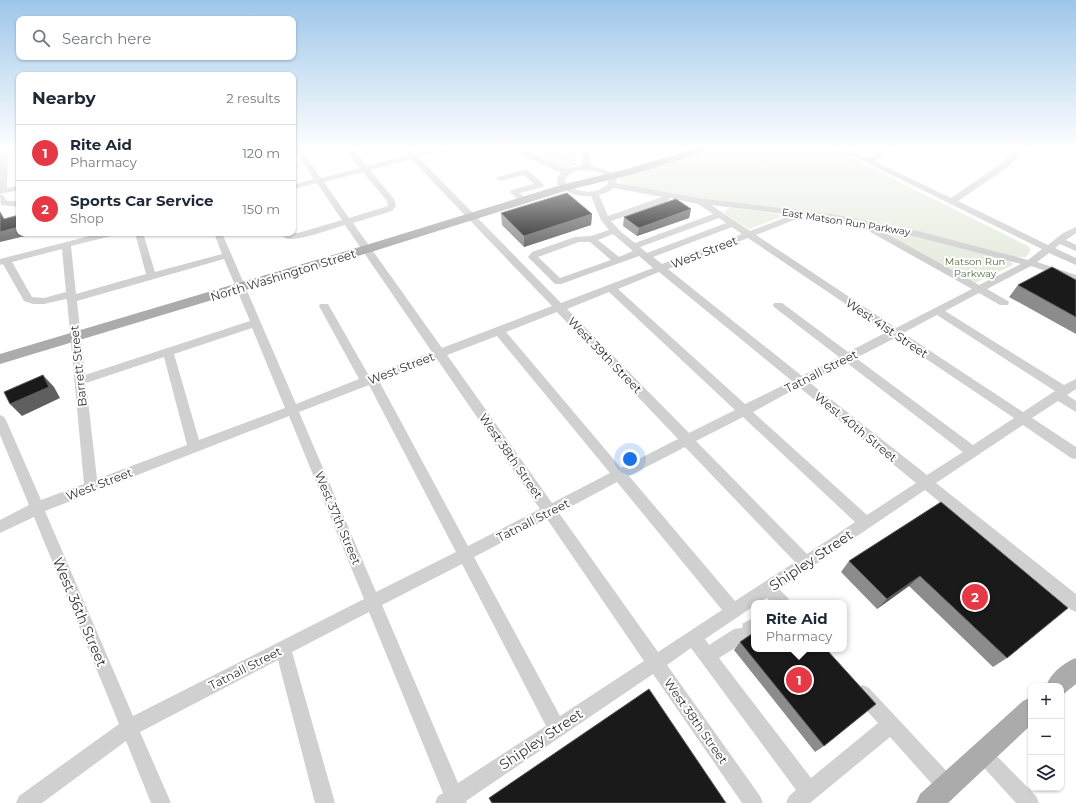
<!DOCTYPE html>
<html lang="en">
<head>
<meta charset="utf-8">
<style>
	body { margin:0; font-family:Montserrat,sans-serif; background:#f2f2f3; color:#1f2937 }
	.controls { position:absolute; right:12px; bottom:12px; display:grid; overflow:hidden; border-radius:8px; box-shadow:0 1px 3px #0004 }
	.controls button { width:36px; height:36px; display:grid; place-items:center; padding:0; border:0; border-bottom:1px solid #e0e1e3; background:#fff; color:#1f2937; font:20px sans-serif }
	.you { position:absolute; left:630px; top:459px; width:14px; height:14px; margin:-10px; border:3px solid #fff; border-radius:50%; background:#1a73e8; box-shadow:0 0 0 6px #1a73e833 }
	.badge { display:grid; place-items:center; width:26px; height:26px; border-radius:50%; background:#e63946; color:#fff; font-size:13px; font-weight:700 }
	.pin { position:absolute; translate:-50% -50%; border:2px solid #fff; box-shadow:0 1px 4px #0006 }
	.popup { position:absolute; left:751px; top:600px; width:96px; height:52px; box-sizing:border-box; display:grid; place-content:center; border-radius:8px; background:#fff; filter:drop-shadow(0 1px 3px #0005); font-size:13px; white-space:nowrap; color:#747a83 }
	.popup b { font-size:15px; color:#1f2937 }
	.popup::after { content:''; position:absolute; left:50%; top:100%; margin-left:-8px; border:8px solid transparent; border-top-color:#fff }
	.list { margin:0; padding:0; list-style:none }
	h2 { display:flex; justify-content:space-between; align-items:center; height:52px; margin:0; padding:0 16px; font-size:17px }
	h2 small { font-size:13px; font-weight:400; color:#747a83 }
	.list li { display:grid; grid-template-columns:26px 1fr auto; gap:12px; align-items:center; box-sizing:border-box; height:56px; padding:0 16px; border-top:1px solid #e0e1e3 }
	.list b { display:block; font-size:15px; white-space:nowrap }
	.list p { margin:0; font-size:13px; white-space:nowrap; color:#747a83 }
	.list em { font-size:13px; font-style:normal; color:#747a83 }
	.icon { flex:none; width:22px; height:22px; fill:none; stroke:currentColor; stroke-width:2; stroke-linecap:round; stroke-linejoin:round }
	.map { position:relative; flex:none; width:1076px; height:803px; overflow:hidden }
	.search { position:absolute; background:#fff; box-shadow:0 1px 3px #0004; left:16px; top:16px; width:280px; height:44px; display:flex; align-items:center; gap:10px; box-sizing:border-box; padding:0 14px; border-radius:8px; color:#747a83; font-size:15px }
	.panel { position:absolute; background:#fff; box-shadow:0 1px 3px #0004; left:16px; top:72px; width:280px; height:164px; border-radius:8px }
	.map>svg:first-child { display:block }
</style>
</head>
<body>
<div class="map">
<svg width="1076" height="803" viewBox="0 0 1076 803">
	<rect width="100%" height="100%" fill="#fff"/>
	<path fill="#e6ecdf" d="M521 148H576V165L567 168 553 165Z
		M714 148H831L1028 246 1031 250 1026 257H1015L924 233 690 198 634 188 621 183 619 177Z
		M732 208 778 214 781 217 749 229 724 213 727 209Z
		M885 230 919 237 1006 260 1011 262 1013 265 975 283 887 236Z"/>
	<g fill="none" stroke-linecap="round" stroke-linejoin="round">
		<path stroke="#cfe2ee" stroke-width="3" d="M553 148 569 158"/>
		<path fill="#d0d0d0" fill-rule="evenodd" d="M0 148H8L7 188 19 186V190L0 194Z
			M293 148H300L321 178 360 168 344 148H352L367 166 408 155 401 148H409L415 154 438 148H450L449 150 418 157 561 303 653 268 639 256 561 284H555L528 257 532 252 575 237 591 236 609 230 601 220 591 196C578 197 565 193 557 183L558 176 561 173 511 150 510 148H519L565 169 583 165 580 148H588L591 166 609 171 617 179 616 183 698 198 831 214 918 231 1028 260 1042 249 837 148H846L868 158 885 148H894L874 161 951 198 1002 163 1019 148H1027L1008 167 958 201 1048 245 1063 233 1076 227V233L1066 240 1076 245V251L1060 244 1055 248 1076 258V265L1049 253 1037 262 1076 275V281L1031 266 987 289 1008 301 1009 303 1008 305H1000L979 293 945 311 1064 385 1076 379V389L1067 395 1076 401V412L1058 401 1032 418 1076 447V459L1071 458 1023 425 936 483 1076 594V612L1070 609 925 490 779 589 788 598 790 603H772L767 598 758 603H754V606L705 639 709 645 734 629 742 628 743 623 754 618V635L748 636 746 641 719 658 811 778 878 723 857 700 854 694 857 688 863 685 869 688 954 779 956 786 954 793 947 795 940 793 890 737 810 803H786L789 796 796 790 691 648 667 665 760 796 763 803H742L653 674 466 801 467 803H435L438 796 443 793 369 612 292 652 335 803H315L278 660 140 732 171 803H151L126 741 42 803H16L19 796 119 724 34 517 0 533V520L29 505 0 435V415L4 417 6 420 41 500 84 484 67 300 66 299 44 304H33L24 301 3 264 0 265V259L101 233H116L115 235 71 246 76 294 146 274 135 233H143L155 272 222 254 214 233H222L296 404 359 379 319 306 320 304H328L369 376 432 352 345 225C334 228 294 243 285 238 284 237 282 234 282 233H298L342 220 317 183 293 189V185L314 179ZM411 159 552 306 442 348 353 223 392 211 396 206 394 199 370 170ZM579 170 596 171 603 174 609 179 608 184C596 195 577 194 565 182L566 177 571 173ZM363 172 387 201 388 206 349 218 324 182ZM614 188 662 197 608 216 599 195 610 191ZM670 198 698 204 713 214 635 243 621 232 611 221 667 202ZM711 205 792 215 750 231ZM804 216 864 226 865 229 972 289 896 328 756 235ZM719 218 726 223 647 253 640 247ZM732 227 742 234 662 264 653 257ZM878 229 917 237 1021 264 979 285ZM613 234 633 251 619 257 598 240ZM748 238 887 332 848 352 782 303H774L773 305 774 307 839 357 802 376 668 269ZM579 242H590L611 260 560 278 538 257ZM62 249 66 292 44 298 32 297 12 262ZM224 259 250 321 85 375 77 301ZM659 272 792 381 745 404 618 289ZM609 292 735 410 689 433 567 309ZM557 312 678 439 621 468 506 332ZM937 315 1055 391 1023 412 903 333ZM252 328 285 408 199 440 174 354ZM497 336 610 473 552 503 447 355ZM895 338 1014 418 973 445 856 358ZM164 357 187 445 97 479 86 383ZM437 359 540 509 468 546 379 381ZM847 363 963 452 927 475 809 382ZM369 385 456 552 376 592 299 412ZM799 387 916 483 867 515 753 412ZM289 416 364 599 133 716 45 511ZM743 417 855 522 807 554 696 441ZM685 447 795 562 735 601 629 476ZM617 482 722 610 658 652 559 513ZM547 519 644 661 560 716 474 557ZM462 564 546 726 458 783 382 605Z
			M525 170H528L544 185 543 187 520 193 527 200 523 203 520 202 510 192 511 190 534 184 524 175 500 181 496 179 497 177Z
			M0 195H3L7 201H19V207L1 205Z
			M982 744 988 747 1036 796 1039 803H1016L976 759 973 753 976 747Z"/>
		<path fill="#ababab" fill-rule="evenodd" d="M698 148H713L711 150 630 175 568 190 371 252 0 364V354L363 246 561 185 623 170Z
			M1076 658V684L1061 696V686H1046C1051 673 1063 663 1076 658Z
			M1031 697V725L948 803H916L920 794 1023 701Z"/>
	</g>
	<path fill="#8c8c8c" d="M691 209 689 218 637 236 623 226 624 217Z
		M501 213 592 214 591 225 524 247 502 225Z
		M1076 280V334L1009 297 1018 285Z
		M941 502 1007 658 993 667 909 586 877 609 841 572 849 561Z
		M754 630V649L824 746 815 752 734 650 740 642 751 635Z"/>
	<path fill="#5f5f5f" d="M691 209 689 218 637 236 639 228Z
		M592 214 591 225 524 247V236Z
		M19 227V233H38L0 242V232Z
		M43 375 54 387 60 398 22 416 10 404Z
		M920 576 909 586 877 609 887 599Z"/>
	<path fill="#1a1a1a" stroke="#5f5f5f" d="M567 193 592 214 524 236 501 213Z
		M676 199 691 209 639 228 624 217Z
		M0 212 4 219 19 215V227L0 232Z
		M1052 267 1076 280V317L1018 285Z
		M43 375 49 387 10 404 4 392Z
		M941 502 1068 608 1007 658 920 576 887 599 849 561Z
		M754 631V649H826L876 704 824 746 740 642 753 633Z
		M649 689 726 803H492L489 798Z"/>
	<linearGradient id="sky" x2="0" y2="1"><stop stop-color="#9ec6ea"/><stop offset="0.57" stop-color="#fff"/><stop offset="1" stop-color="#fff" stop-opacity="0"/></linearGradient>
	<rect width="1076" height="260" fill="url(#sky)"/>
	<g text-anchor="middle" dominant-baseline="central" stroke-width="4" stroke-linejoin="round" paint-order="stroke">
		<g font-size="10" fill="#333" stroke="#fff">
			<text transform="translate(846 222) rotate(9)">East Matson Run Parkway</text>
		</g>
		<g font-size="10" fill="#56703f" stroke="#fff">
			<text x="975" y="261">Matson Run<tspan x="975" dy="12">Parkway</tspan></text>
		</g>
		<g font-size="12" fill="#333" stroke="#fff">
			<text transform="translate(704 252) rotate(-21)">West Street</text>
			<text transform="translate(283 275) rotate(-17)">North Washington Street</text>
			<text transform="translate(887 328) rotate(34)">West 41st Street</text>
			<text transform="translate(605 355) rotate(46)">West 39th Street</text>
			<text transform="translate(78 366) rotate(-96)">Barrett Street</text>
			<text transform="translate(401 368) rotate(-21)">West Street</text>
			<text transform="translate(821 371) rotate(-27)">Tatnall Street</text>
			<text transform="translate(856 427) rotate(39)">West 40th Street</text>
			<text transform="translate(511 456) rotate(55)">West 38th Street</text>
			<text transform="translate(99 484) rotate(-21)">West Street</text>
			<text transform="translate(338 518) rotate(67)">West 37th Street</text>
			<text transform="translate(533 520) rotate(-27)">Tatnall Street</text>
			<text transform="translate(245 668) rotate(-27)">Tatnall Street</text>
			<text transform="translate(696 721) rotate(55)">West 38th Street</text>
		</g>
		<g font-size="14" fill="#333" stroke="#fff">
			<text transform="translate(811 560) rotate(-34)">Shipley Street</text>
			<text transform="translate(80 612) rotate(67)">West 36th Street</text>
			<text transform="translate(541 739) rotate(-34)">Shipley Street</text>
		</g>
	</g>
</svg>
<div class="controls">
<button>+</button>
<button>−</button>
<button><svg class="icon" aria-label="layers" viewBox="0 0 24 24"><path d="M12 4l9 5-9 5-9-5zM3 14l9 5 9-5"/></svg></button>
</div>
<div class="you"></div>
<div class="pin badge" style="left:799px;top:680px">1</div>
<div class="popup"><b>Rite Aid</b>Pharmacy</div>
<div class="pin badge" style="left:975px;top:597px">2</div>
<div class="search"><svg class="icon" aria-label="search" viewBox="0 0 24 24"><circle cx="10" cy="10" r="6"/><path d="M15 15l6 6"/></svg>Search here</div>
<section class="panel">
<h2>Nearby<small>2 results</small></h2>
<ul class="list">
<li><span class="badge">1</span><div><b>Rite Aid</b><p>Pharmacy</p></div><em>120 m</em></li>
<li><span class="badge">2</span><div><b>Sports Car Service</b><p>Shop</p></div><em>150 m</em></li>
</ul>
</section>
</div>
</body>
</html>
